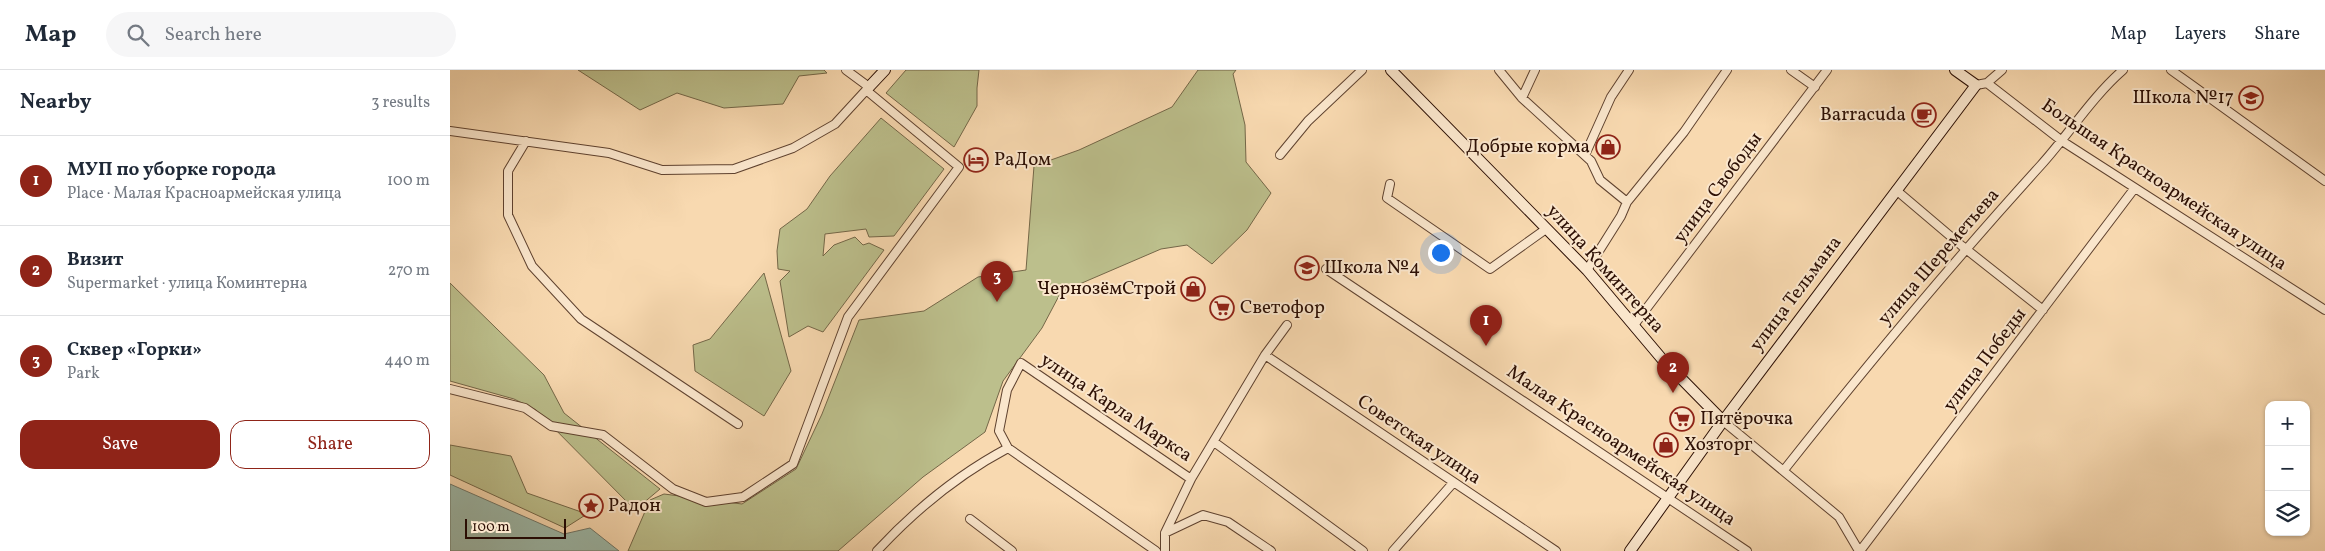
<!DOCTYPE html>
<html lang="en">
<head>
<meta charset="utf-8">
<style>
	body { margin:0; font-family:Vollkorn,serif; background:#f6f6f7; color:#1f2937 }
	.controls { position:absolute; right:15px; bottom:15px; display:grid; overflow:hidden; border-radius:10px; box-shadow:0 1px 4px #0004 }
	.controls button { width:45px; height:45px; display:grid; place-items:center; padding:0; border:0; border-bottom:1px solid #e0e1e3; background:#fff; color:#1f2937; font:25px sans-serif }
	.scale { position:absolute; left:15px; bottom:12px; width:101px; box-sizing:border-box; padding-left:5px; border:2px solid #2c0f04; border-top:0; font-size:14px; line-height:18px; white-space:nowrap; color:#2c0f04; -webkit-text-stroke:4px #fae6cc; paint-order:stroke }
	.you { position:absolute; left:990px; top:182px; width:18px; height:18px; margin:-12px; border:4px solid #fff; border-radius:50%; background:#1a73e8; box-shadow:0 0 0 8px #1a73e833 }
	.badge { display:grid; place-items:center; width:32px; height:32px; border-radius:50%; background:#8f2418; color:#fff; font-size:16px; font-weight:700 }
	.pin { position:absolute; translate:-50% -41px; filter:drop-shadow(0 1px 2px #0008) }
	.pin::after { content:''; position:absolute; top:26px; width:18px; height:15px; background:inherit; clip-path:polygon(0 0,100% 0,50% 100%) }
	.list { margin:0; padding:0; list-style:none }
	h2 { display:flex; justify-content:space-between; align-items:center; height:65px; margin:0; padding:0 20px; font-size:21px }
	h2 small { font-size:16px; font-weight:400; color:#747a83 }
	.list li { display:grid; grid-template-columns:32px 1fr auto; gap:15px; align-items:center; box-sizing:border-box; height:90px; padding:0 20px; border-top:1px solid #e0e1e3 }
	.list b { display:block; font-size:19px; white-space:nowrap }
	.list p { margin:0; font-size:16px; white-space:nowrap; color:#747a83 }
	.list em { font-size:16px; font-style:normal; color:#747a83 }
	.actions { display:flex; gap:10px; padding:15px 20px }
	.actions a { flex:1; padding:11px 0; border:1px solid #8f2418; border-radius:15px; text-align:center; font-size:18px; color:#8f2418 }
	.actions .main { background:#8f2418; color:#fff }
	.icon { flex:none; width:28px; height:28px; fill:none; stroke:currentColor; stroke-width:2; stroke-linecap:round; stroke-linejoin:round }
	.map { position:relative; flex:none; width:1875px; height:481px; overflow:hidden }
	header { display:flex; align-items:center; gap:30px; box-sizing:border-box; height:70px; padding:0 25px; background:#fff; border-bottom:1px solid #e0e1e3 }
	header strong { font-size:24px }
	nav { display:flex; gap:28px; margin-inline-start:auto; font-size:18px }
	.search { width:350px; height:45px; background:#f6f6f7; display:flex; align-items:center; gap:12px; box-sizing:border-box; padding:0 18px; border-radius:28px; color:#747a83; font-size:19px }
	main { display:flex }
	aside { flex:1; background:#fff }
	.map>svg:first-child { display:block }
</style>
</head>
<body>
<header>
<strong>Map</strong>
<div class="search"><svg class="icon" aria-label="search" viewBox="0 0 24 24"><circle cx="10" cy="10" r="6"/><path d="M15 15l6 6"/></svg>Search here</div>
<nav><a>Map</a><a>Layers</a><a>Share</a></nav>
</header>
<main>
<aside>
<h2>Nearby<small>3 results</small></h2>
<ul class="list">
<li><span class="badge">1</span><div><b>МУП по уборке города</b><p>Place · Малая Красноармейская улица</p></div><em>100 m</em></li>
<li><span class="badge">2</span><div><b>Визит</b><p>Supermarket · улица Коминтерна</p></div><em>270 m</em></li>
<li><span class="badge">3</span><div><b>Сквер «Горки»</b><p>Park</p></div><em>440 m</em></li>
</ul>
<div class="actions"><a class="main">Save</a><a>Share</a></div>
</aside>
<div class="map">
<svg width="1875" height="481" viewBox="0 0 1875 481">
	<rect width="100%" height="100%" fill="#f8d9b0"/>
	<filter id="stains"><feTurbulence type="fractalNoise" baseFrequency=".004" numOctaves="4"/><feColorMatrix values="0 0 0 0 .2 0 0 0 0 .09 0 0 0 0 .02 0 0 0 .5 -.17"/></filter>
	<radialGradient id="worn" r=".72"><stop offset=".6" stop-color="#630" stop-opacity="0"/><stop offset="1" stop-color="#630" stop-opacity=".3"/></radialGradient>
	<path fill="#bcbf8c" stroke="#746748" d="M128 0H374L377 3 349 6 333 34 274 38 227 23 190 40Z
		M456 0H529L527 18V36L504 77 436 23Z
		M748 0H786L783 4 795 55 796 92 821 123 797 160 762 194 737 175 711 179 611 222 592 258 553 311 535 362 473 407 388 481H178L200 430 214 424 292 434 346 399 372 344 409 250 474 241 528 207 576 200 584 96 629 80 722 37Z
		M431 48 494 99 444 166 419 167 416 159 375 164 373 186 384 175 405 167 413 175 419 173 434 180 373 262 358 256 339 267 330 211 340 201 328 199 327 181 330 159 357 139 380 106Z
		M314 203 341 301 314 346 245 301 243 275 260 269Z
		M0 213 94 305 114 343 210 419 185 440 86 340 64 329 0 311Z
		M0 375 61 386 77 423 137 444 115 458 0 405Z"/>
	<path fill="#9dbaab" stroke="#707668" d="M0 414 114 464 140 458 169 481H0Z"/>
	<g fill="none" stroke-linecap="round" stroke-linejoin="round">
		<g stroke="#5f422f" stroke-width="10">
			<path id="street" d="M1049 0 1072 28 1141 91 1150 110 1177 132
				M1341 0 1365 17
				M1721 0 1875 111
				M1537 13 1612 71 1875 240
				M1526 15 1537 13 1552 0
				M1072 28 1085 0
				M0 61 159 83 212 100 284 99 343 78 385 54 419 17 396 0
				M76 71 58 101V145L82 196 131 249 288 354
				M830 85 858 51 912 0
				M1135 85 1161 27 1179 0
				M940 114 937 128 1040 199 1096 159
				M1446 120 1512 176 1593 240
				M876 199 1297 481
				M1137 200 1171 146 1177 132 1234 62 1277 0
				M1184 255 1377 0
				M815 285 1106 481
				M0 319 75 338 101 356 153 365 223 419 256 432 293 427 343 394 398 247 509 97 416 20
				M1273 351 1389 447 1409 481
				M764 372 913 481
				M1334 400C1417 295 1502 193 1591 95 1619 64 1642 27 1673 0
				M520 449 562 481
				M715 463 753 445 778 452 821 481
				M427 481C465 440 509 404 558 378
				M706 481 558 378 549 361 557 320 571 293 741 409
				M715 481V463L741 409 815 285 837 255
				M943 481 1003 413
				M1410 481 1684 119"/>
		</g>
		<g stroke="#2c0f04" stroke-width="12">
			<path id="secondary" d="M941 0 1137 200 1212 289 1273 351
				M419 17 435 0
				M1180 481 1273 351 1526 15 1505 0"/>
		</g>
		<use href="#street" stroke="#fae6cc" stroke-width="8"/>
		<use href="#secondary" stroke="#fae6cc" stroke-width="10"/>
	</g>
	<defs>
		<g id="school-ring" transform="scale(1.25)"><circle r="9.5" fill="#fae6cc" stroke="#8f2418" stroke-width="1.5"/><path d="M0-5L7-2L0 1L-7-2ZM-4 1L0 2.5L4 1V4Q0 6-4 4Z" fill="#8f2418"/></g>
		<g id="cafe-ring" transform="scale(1.25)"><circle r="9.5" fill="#fae6cc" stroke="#8f2418" stroke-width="1.5"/><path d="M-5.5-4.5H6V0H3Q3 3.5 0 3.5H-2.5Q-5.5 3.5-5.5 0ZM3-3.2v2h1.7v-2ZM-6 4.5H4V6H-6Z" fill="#8f2418"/></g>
		<g id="shop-ring" transform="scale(1.25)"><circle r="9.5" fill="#fae6cc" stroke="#8f2418" stroke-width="1.5"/><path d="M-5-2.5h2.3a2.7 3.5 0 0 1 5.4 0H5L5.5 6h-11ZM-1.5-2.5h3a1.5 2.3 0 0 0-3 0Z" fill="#8f2418"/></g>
		<g id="hotel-ring" transform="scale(1.25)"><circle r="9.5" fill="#fae6cc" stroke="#8f2418" stroke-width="1.5"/><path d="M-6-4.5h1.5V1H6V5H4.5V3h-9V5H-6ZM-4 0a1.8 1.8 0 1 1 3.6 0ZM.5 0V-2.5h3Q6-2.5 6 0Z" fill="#8f2418"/></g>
		<g id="supermarket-ring" transform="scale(1.25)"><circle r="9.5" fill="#fae6cc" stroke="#8f2418" stroke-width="1.5"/><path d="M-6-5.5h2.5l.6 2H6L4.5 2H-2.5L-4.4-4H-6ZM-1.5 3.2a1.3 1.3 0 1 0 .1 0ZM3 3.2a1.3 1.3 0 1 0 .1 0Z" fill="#8f2418"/></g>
		<g id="sight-ring" transform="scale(1.25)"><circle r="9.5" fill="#fae6cc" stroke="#8f2418" stroke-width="1.5"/><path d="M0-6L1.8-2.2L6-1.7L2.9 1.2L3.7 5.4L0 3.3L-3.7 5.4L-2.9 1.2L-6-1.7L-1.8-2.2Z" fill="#8f2418"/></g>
	</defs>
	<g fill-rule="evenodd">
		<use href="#school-ring" x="1801" y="28"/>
		<use href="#cafe-ring" x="1474" y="45"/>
		<use href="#shop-ring" x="1158" y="77"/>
		<use href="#hotel-ring" x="526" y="90"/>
		<use href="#school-ring" x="857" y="198"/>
		<use href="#shop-ring" x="743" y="219"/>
		<use href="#supermarket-ring" x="772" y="238"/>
		<use href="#supermarket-ring" x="1232" y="349"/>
		<use href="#shop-ring" x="1216" y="375"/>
		<use href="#sight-ring" x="141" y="436"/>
	</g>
	<g text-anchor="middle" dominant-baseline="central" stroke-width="4" stroke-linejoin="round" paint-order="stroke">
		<g font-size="19" fill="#2c0f04" stroke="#fae6cc" text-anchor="start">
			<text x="1784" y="28" text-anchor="end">Школа №17</text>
			<text x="1456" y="45" text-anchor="end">Barracuda</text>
			<text x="1140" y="77" text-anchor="end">Добрые корма</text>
			<text x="544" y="90">РаДом</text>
			<text x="874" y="198">Школа №4</text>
			<text x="726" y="219" text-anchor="end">ЧернозёмСтрой</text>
			<text x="790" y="238">Светофор</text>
			<text x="1250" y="349">Пятёрочка</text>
			<text x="1234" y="375">Хозторг</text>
			<text x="158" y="436">Радон</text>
		</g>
		<g font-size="19" fill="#2c0f04" stroke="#fae6cc">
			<text transform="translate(1714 115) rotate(34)">Большая Красноармейская улица</text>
			<text transform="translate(1268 118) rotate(-53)">улица Свободы</text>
			<text transform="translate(1489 187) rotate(-49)">улица Шереметьева</text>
			<text transform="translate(1155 199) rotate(48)">улица Коминтерна</text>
			<text transform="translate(1346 224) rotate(-53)">улица Тельмана</text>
			<text transform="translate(1535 290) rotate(-53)">улица Победы</text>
			<text transform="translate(666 338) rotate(34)">улица Карла Маркса</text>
			<text transform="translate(969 370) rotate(34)">Советская улица</text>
			<text transform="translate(1171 376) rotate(34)">Малая Красноармейская улица</text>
		</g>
	</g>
	<rect width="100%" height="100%" filter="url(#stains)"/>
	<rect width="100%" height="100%" fill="url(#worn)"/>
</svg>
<div class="controls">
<button>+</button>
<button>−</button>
<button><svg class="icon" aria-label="layers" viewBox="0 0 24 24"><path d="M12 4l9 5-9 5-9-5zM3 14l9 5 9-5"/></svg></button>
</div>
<div class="scale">100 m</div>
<div class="you"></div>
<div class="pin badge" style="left:1036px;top:276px">1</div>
<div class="pin badge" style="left:1223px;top:323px">2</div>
<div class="pin badge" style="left:547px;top:232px">3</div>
</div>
</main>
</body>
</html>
